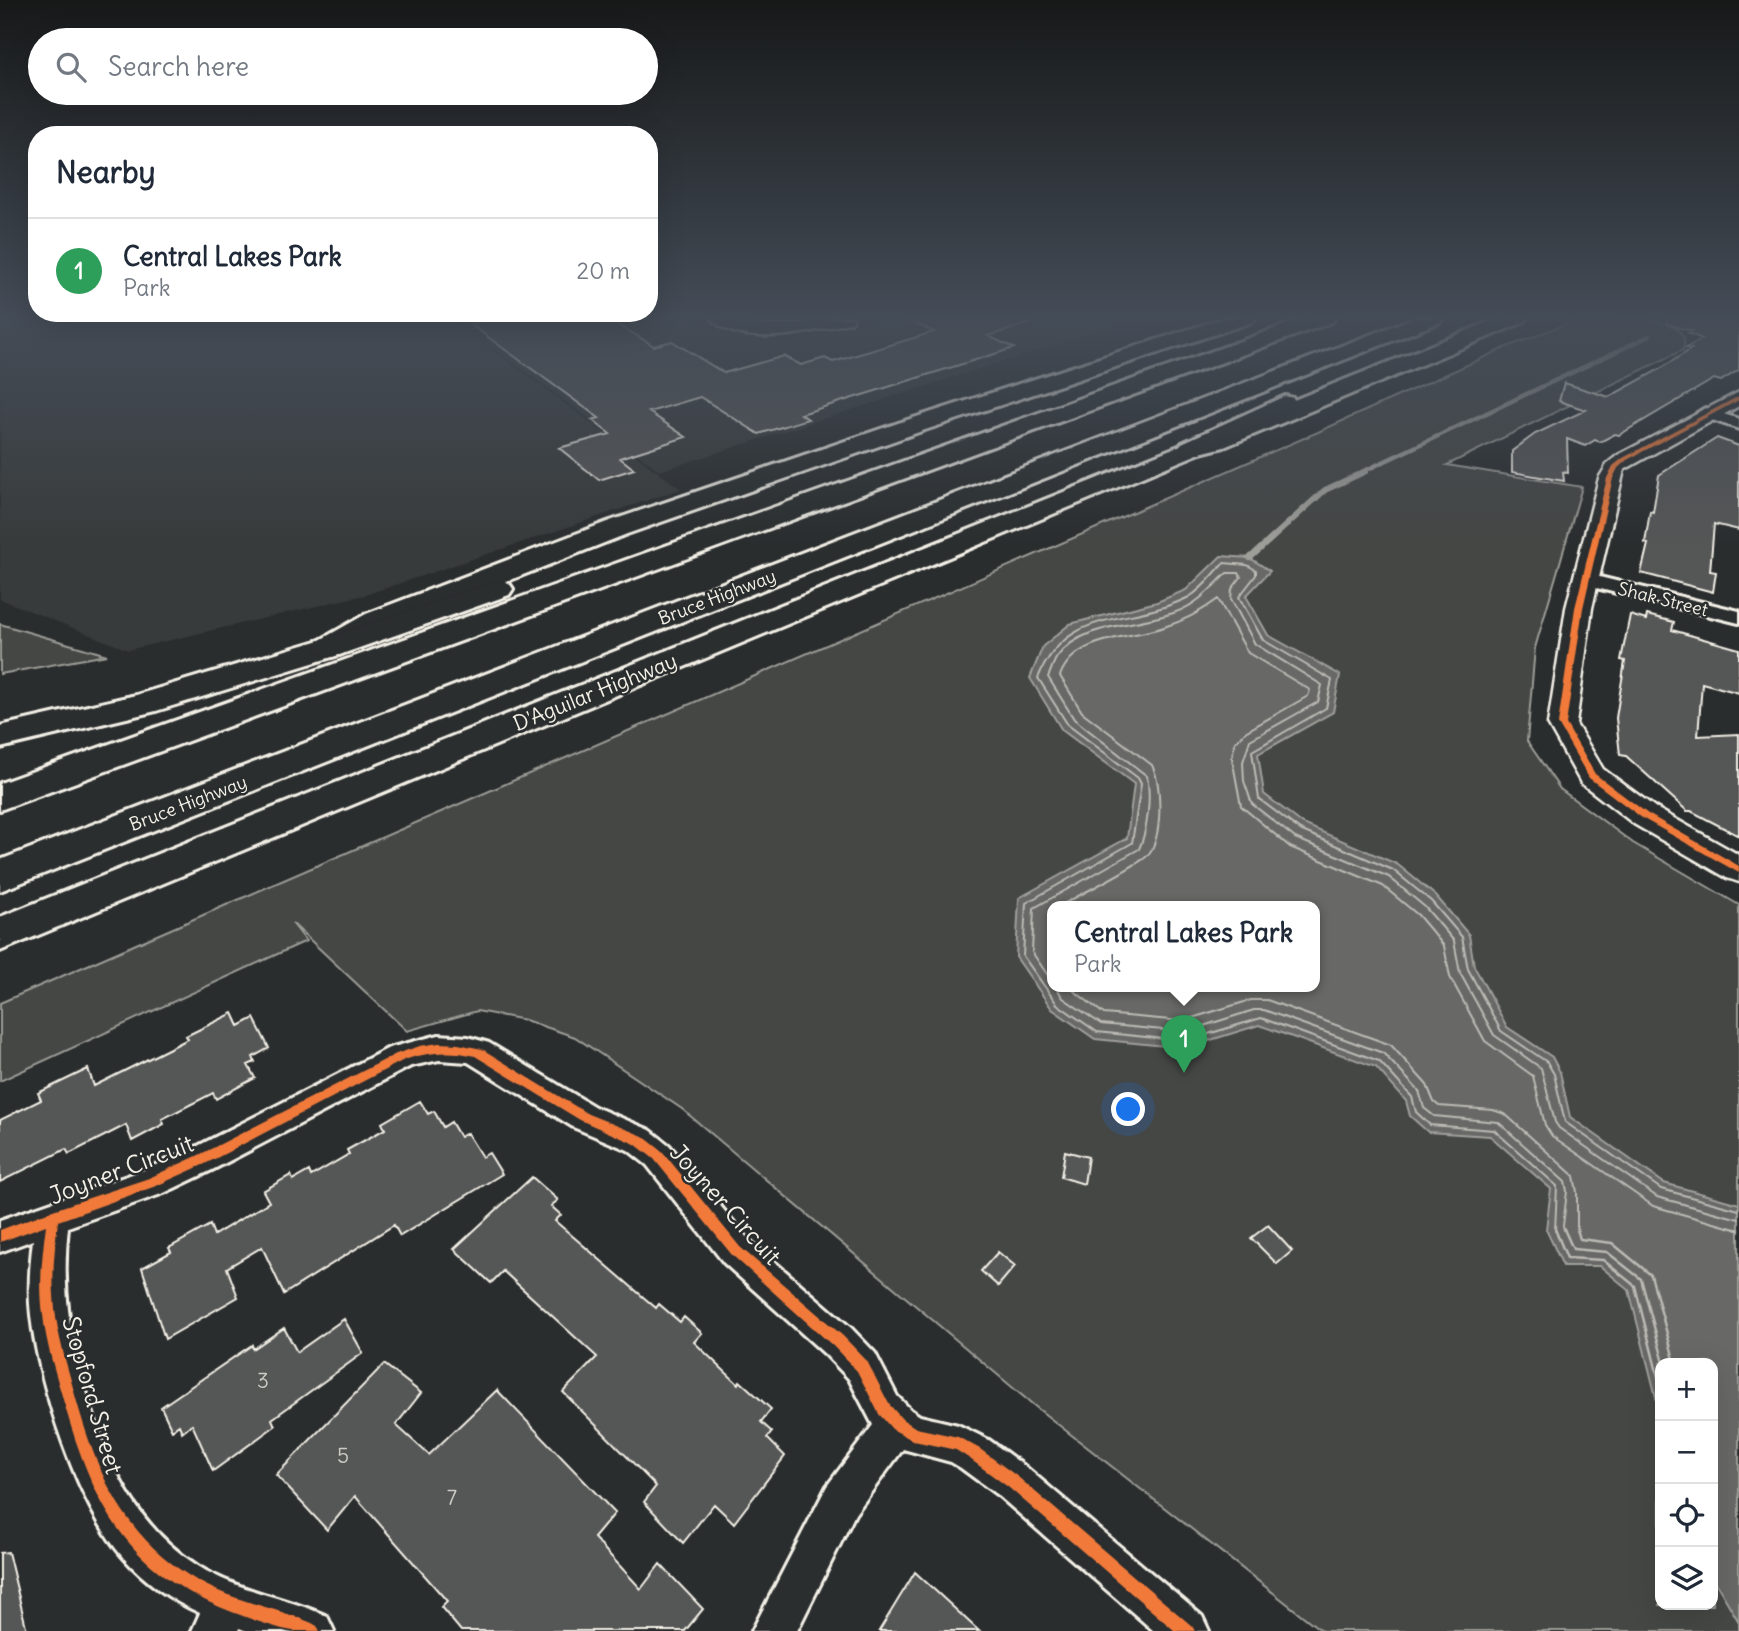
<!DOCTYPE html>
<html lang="en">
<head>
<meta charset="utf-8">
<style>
	body { margin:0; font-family:Delius,sans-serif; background:#f2f2f3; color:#1f2937 }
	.controls { position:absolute; right:21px; bottom:21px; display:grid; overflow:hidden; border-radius:14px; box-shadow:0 7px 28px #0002 }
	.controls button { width:63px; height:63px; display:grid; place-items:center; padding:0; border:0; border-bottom:2px solid #e0e1e3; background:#fff; color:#1f2937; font:35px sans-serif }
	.you { position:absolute; left:1129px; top:1110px; width:24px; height:24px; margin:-18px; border:5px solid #fff; border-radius:50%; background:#1a73e8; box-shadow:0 0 0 10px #1a73e833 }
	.badge { display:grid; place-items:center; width:46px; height:46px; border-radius:50%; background:#2563eb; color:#fff; font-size:23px; font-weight:700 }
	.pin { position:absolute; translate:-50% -58px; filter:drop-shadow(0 2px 4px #0008) }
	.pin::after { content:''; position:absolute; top:37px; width:24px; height:21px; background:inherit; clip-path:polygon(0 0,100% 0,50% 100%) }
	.popup { position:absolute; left:1047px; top:901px; width:273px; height:91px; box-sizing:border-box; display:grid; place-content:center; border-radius:14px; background:#fff; filter:drop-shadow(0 2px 5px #0005); font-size:23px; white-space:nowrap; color:#747a83 }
	.popup b { font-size:26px; color:#1f2937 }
	.popup::after { content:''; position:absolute; left:50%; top:100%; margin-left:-14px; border:14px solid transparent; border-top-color:#fff }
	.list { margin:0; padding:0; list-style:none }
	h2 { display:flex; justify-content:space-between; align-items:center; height:91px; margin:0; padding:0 28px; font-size:30px }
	h2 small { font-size:23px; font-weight:400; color:#747a83 }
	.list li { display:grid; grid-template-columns:46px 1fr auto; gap:21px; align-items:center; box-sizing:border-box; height:105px; padding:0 28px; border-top:2px solid #e0e1e3 }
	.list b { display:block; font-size:26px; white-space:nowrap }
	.list p { margin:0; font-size:23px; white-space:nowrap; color:#747a83 }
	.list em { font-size:23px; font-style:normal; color:#747a83 }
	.icon { flex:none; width:38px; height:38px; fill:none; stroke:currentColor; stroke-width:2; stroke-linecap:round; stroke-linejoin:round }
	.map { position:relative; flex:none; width:1739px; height:1631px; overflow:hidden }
	.search { position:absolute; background:#fff; box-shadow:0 7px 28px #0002; left:28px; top:28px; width:630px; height:77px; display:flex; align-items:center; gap:18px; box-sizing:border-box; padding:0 24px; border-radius:38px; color:#747a83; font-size:26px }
	.panel { position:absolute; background:#fff; box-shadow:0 7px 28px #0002; left:28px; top:126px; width:630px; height:196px; border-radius:28px }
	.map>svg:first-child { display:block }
</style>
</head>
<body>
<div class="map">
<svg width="1739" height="1631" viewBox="0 0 1739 1631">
	<rect width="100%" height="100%" fill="#2a2d2e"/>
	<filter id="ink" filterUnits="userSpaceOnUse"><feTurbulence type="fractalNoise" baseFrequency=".0143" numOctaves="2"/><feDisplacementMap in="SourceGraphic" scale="14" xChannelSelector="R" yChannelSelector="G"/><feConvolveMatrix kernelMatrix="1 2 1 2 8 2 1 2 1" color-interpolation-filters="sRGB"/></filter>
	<g filter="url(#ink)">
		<path fill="#373a3a" d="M0 318H449L681 489 368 594 128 650 0 599Z
			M452 318H693L726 335 787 344 880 318H1140L660 471Z"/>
		<path fill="#444645" stroke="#9c9c96" stroke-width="2" fill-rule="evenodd" d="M1581 318C1600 318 1697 310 1683 350L1447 465 1582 487 1535 648 1527 741 1560 789 1633 843 1739 905V1631H1322L1037 1408 682 1109 575 1037 525 1020 477 1011 407 1031 292 923 306 941 0 1081V1003L1318 432 1507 347ZM1053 907H1315V987H1053ZM1660 1363H1713V1605H1660Z
			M0 624 107 655 0 674Z"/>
		<path fill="#676866" stroke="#9f9f9a" stroke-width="2" fill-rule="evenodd" d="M1221 556 1250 558 1270 571 1246 596 1268 635 1340 675 1333 712 1258 754 1264 794 1303 824 1397 864 1436 896 1469 935 1474 966 1507 1027 1552 1057 1560 1072 1570 1117 1664 1183 1739 1204V1622L1713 1578V1363H1660V1413L1629 1290 1600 1266H1563L1546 1229 1551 1189 1490 1136 1428 1132 1410 1116 1406 1101 1376 1067 1259 1025 1185 1048 1095 1039 1052 1009 1016 957 1019 898 1127 838 1134 784 1062 730 1030 678 1043 646 1070 624 1157 602 1186 590ZM1053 907H1315V987H1053Z"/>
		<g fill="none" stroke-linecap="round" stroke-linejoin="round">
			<path stroke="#bcbab4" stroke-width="2" d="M1058 907C1075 897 1138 866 1148 855 1163 837 1162 785 1152 765L1082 712 1060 676C1074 636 1129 639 1164 627 1184 621 1202 611 1218 599L1248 653 1310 690 1308 696 1245 732 1235 742 1232 758 1241 806 1290 847 1383 886 1418 915 1444 946 1450 977 1485 1041 1533 1076 1545 1125 1552 1136 1653 1206 1739 1230
				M1053 983 1032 952 1034 908 1139 849C1148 829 1151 797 1147 776L1074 719 1048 677C1051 671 1053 663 1057 657 1082 622 1139 626 1176 612 1198 604 1211 588 1227 573H1239L1241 577 1232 589 1231 599 1255 644 1322 685 1318 702 1250 740 1243 762 1244 781 1252 804 1295 838 1389 877 1425 907 1454 941 1460 973 1494 1035 1541 1068 1555 1122 1559 1128 1657 1197 1739 1219
				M1056 987 1063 998 1101 1024 1184 1032 1254 1010H1264L1383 1053 1419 1091 1424 1108 1434 1116 1498 1122 1565 1182 1567 1191 1563 1226 1565 1231
				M1069 987 1104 1014 1182 1021 1251 1000H1267L1391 1045 1427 1085 1434 1102 1439 1106 1493 1110 1505 1114 1574 1176 1577 1192V1231
				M1555 1231 1557 1186 1494 1130 1430 1125 1416 1112 1412 1097 1379 1061 1261 1018 1185 1041 1097 1032 1057 1004 1023 956 1026 903 1132 843 1141 784 1138 778 1068 725 1038 678C1068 605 1130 627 1189 597 1203 589 1213 574 1224 563L1247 565 1256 570V575L1239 597 1263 640 1332 680 1326 708 1252 751 1259 799 1300 830 1393 870 1431 901 1462 937 1468 969 1501 1031 1547 1062 1554 1074 1565 1122 1661 1189 1739 1210"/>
			<path stroke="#bcbab4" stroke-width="2.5" d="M1555 1229 1567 1258 1603 1260 1635 1286 1660 1384
				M1564 1229 1573 1249 1607 1252 1641 1279 1664 1363
				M1577 1229 1580 1239 1612 1243 1651 1275 1675 1363
				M1736 1229 1739 1230"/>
			<path stroke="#9f9f9a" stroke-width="4.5" d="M1362 472 1649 336"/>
			<path stroke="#9f9f9a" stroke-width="6" d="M1250 558 1325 490 1366 471"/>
		</g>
		<path fill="#555756" stroke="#f4f1e8" stroke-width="2" d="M497 318H607L654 346 672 341 724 373 784 356 801 365 825 358 833 362 934 332 903 318H1030L1031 323 988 336 1014 348 801 414 808 419 759 434 700 397 649 412 686 437 620 458 634 469 599 480 559 448 610 434 592 420 599 418 470 324Z
			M1667 318H1739V370L1721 381 1714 379 1619 435 1615 434 1600 442 1595 440 1585 446 1567 439 1568 473 1563 472 1564 481 1512 472V451L1535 434 1586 410 1559 401 1564 383 1609 397 1660 369 1691 349 1686 348 1702 339 1688 333 1692 331 1667 324Z
			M1717 438 1739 446V530L1714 524 1710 571 1716 572 1713 592 1641 573 1648 544 1645 543 1650 511 1653 512 1659 475Z
			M1630 615 1646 620 1647 615 1674 622 1672 630 1739 649V693L1702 683 1698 736 1739 734V836L1691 811H1687L1626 756 1620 755 1616 718 1625 661 1621 660Z
			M233 1013 239 1026 254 1018 269 1048 253 1057 255 1062 248 1065 255 1078 216 1099 213 1093 162 1119 164 1124 132 1141 126 1125 69 1154 66 1149 0 1182V1120L41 1100 38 1093 88 1069 94 1086 188 1039 186 1036Z
			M420 1101 428 1114 434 1111 443 1127 451 1122 460 1137 467 1133 482 1157 489 1153 502 1174 400 1236 394 1225 284 1294 262 1247 227 1268 238 1297 165 1339 142 1268 171 1252 169 1248 210 1225 214 1235 269 1202 263 1191 291 1175 293 1180 309 1171 311 1176 349 1154 347 1150 385 1129 382 1123Z
			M1065 1151 1088 1157 1084 1184 1061 1177Z
			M532 1177 558 1200 551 1206 561 1215 555 1221 656 1308 659 1304 680 1322 684 1317 702 1333 694 1342 738 1384 740 1381 771 1409 761 1422 772 1432 767 1438 785 1456 734 1523 714 1504 683 1543 644 1502 656 1486 563 1392 597 1357 503 1271 491 1283 454 1249Z
			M1268 1225 1292 1251 1277 1264 1251 1238Z
			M998 1252 1015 1266 998 1286 981 1271Z
			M344 1319 363 1353 272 1419 275 1426 213 1471 192 1424 182 1432 179 1425 172 1430 161 1407 252 1345 253 1349 284 1328 297 1352Z
			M384 1364 421 1393 396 1425 429 1455 497 1390 615 1513 594 1538 641 1589 660 1564 703 1609 685 1631H461L441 1607 447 1601 355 1496 327 1530 276 1475Z
			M8 1552 27 1631H0V1553Z
			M915 1572 979 1631H879Z"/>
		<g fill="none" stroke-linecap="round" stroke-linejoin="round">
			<g stroke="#f4f1e8" stroke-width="6">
				<path id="minor" d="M1705 408 1739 419V429L1700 416 1697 413Z
					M1587 574 1739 611V623L1580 584 1577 580Z
					M439 1035 468 1037 489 1043 595 1107 650 1130 669 1145 748 1239 851 1328 875 1353 897 1396 911 1410 920 1416 958 1425 989 1440 1027 1468 1202 1616 1209 1631H1154L999 1496 961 1468 951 1462 903 1449 855 1514 797 1631H752L827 1486 873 1425 849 1379 825 1354 724 1263 647 1165 628 1150 573 1127 468 1062 439 1060 411 1066 212 1170 164 1193 68 1227C61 1292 70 1339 89 1401 109 1467 137 1527 198 1566 237 1591 285 1597 327 1616L334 1631H247L239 1628 238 1631H192L200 1613C171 1600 144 1581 123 1557 78 1506 38 1383 31 1315 28 1290 30 1265 33 1240L0 1252V1220L144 1170 190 1150 389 1048Z"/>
			</g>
			<g stroke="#f4f1e8" stroke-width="5">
				<path id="tertiary" d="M711 318H733L766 326 797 324 826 318H854L852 322C816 331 739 351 711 318Z
					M1739 392V406L1624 470 1592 608 1576 724 1603 769 1656 808 1739 855V882L1727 878 1634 824 1581 783 1548 724 1566 608 1599 478 1608 463 1618 455Z"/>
			</g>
			<g stroke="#f4f1e8" stroke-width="6">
				<path id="trunk" d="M1224 318H1255L1252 322 922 431 627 534 388 628 342 654 156 711 0 748V726L136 695 320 640 366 614 607 522 904 421Z
					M1499 318H1527L1524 322 1224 447 1200 453 0 951V917Z"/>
			</g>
			<g stroke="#f4f1e8" stroke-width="6">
				<path id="motorway" d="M1305 318H1335L1332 322 0 810V783Z
					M1414 318H1443L1440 322 0 891V860Z
					M1285 396 1293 398 1297 403 1293 408 1200 453 1191 456 1182 453 1178 448 1182 443Z
					M498 580 509 583 513 589 509 595 342 654 331 657 320 654 315 647 320 640Z"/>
			</g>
			<use href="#minor" fill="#2a2d2e" fill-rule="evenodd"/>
			<use href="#tertiary" fill="#2a2d2e" fill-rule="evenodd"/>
			<use href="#trunk" fill="#2a2d2e" fill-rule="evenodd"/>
			<use href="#motorway" fill="#2a2d2e" fill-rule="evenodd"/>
			<g stroke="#2a2d2e" stroke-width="4">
				<path id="cycleway" d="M1739 396V400L1627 460 1618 468 1613 478 1583 608 1566 724 1595 774 1648 814 1739 866V873L1642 818 1589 778 1558 724 1575 608 1607 478 1613 466 1623 458Z
					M439 1043 458 1044 482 1049 588 1114 643 1136 662 1151 740 1247 843 1336 867 1361 889 1404 902 1419 916 1428 958 1437 980 1449 1018 1477 1192 1626 1195 1631H1175L1008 1487 970 1459 956 1450 914 1441 892 1429 879 1414 857 1371 833 1346 732 1255 654 1159 635 1144 580 1120 475 1056C451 1050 427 1052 404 1060L205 1164 156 1186 58 1221C55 1246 52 1270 54 1295 55 1326 64 1355 72 1384 93 1462 117 1529 188 1575 226 1600 271 1606 312 1623L317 1626 320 1631C311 1631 302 1631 293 1631 276 1629 249 1618 232 1612 127 1572 94 1506 64 1403 56 1374 46 1345 43 1315 39 1285 42 1255 46 1225L0 1242V1230L53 1210 149 1178 197 1156 396 1054 420 1046Z"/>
			</g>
			<use href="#cycleway" fill="#f17a3a" fill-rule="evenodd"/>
		</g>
	</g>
	<linearGradient id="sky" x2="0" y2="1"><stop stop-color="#171919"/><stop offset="0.58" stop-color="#444c57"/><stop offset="1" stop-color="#444c57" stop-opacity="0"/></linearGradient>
	<rect width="1739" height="546" fill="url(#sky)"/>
	<g text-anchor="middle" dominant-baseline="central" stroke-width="5" stroke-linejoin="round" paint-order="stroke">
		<g font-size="18" fill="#f4f1e8" stroke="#2a2d2e">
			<text transform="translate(717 597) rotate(-21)">Bruce Highway</text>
			<text transform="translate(1663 599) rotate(14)">Shak Street</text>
			<text transform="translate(188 803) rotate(-21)">Bruce Highway</text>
		</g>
		<g font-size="21" fill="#f4f1e8" stroke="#2a2d2e">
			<text transform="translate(595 692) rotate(-22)">D'Aguilar Highway</text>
		</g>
		<g font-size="21" fill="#cccac4">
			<text x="263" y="1380">3</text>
			<text x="343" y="1455">5</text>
			<text x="452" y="1497">7</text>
		</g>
		<g font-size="24" fill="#f4f1e8" stroke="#2a2d2e">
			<text transform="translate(121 1169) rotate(-21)">Joyner Circuit</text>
			<text transform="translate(726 1204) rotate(48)">Joyner Circuit</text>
			<text transform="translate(93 1395) rotate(74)">Stopford Street</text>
		</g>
	</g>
</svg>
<div class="controls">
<button>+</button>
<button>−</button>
<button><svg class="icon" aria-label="locate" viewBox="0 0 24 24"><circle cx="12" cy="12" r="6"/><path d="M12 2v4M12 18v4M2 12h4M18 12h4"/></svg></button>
<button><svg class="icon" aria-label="layers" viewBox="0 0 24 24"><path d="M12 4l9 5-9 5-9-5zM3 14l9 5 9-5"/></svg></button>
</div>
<div class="you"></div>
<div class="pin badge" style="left:1184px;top:1073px;background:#2e9e5b">1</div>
<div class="popup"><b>Central Lakes Park</b>Park</div>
<div class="search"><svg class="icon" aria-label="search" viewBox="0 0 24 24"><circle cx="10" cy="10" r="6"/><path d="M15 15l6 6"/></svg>Search here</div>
<section class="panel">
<h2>Nearby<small></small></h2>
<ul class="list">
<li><span class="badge" style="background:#2e9e5b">1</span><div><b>Central Lakes Park</b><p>Park</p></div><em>20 m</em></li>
</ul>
</section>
</div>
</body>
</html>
